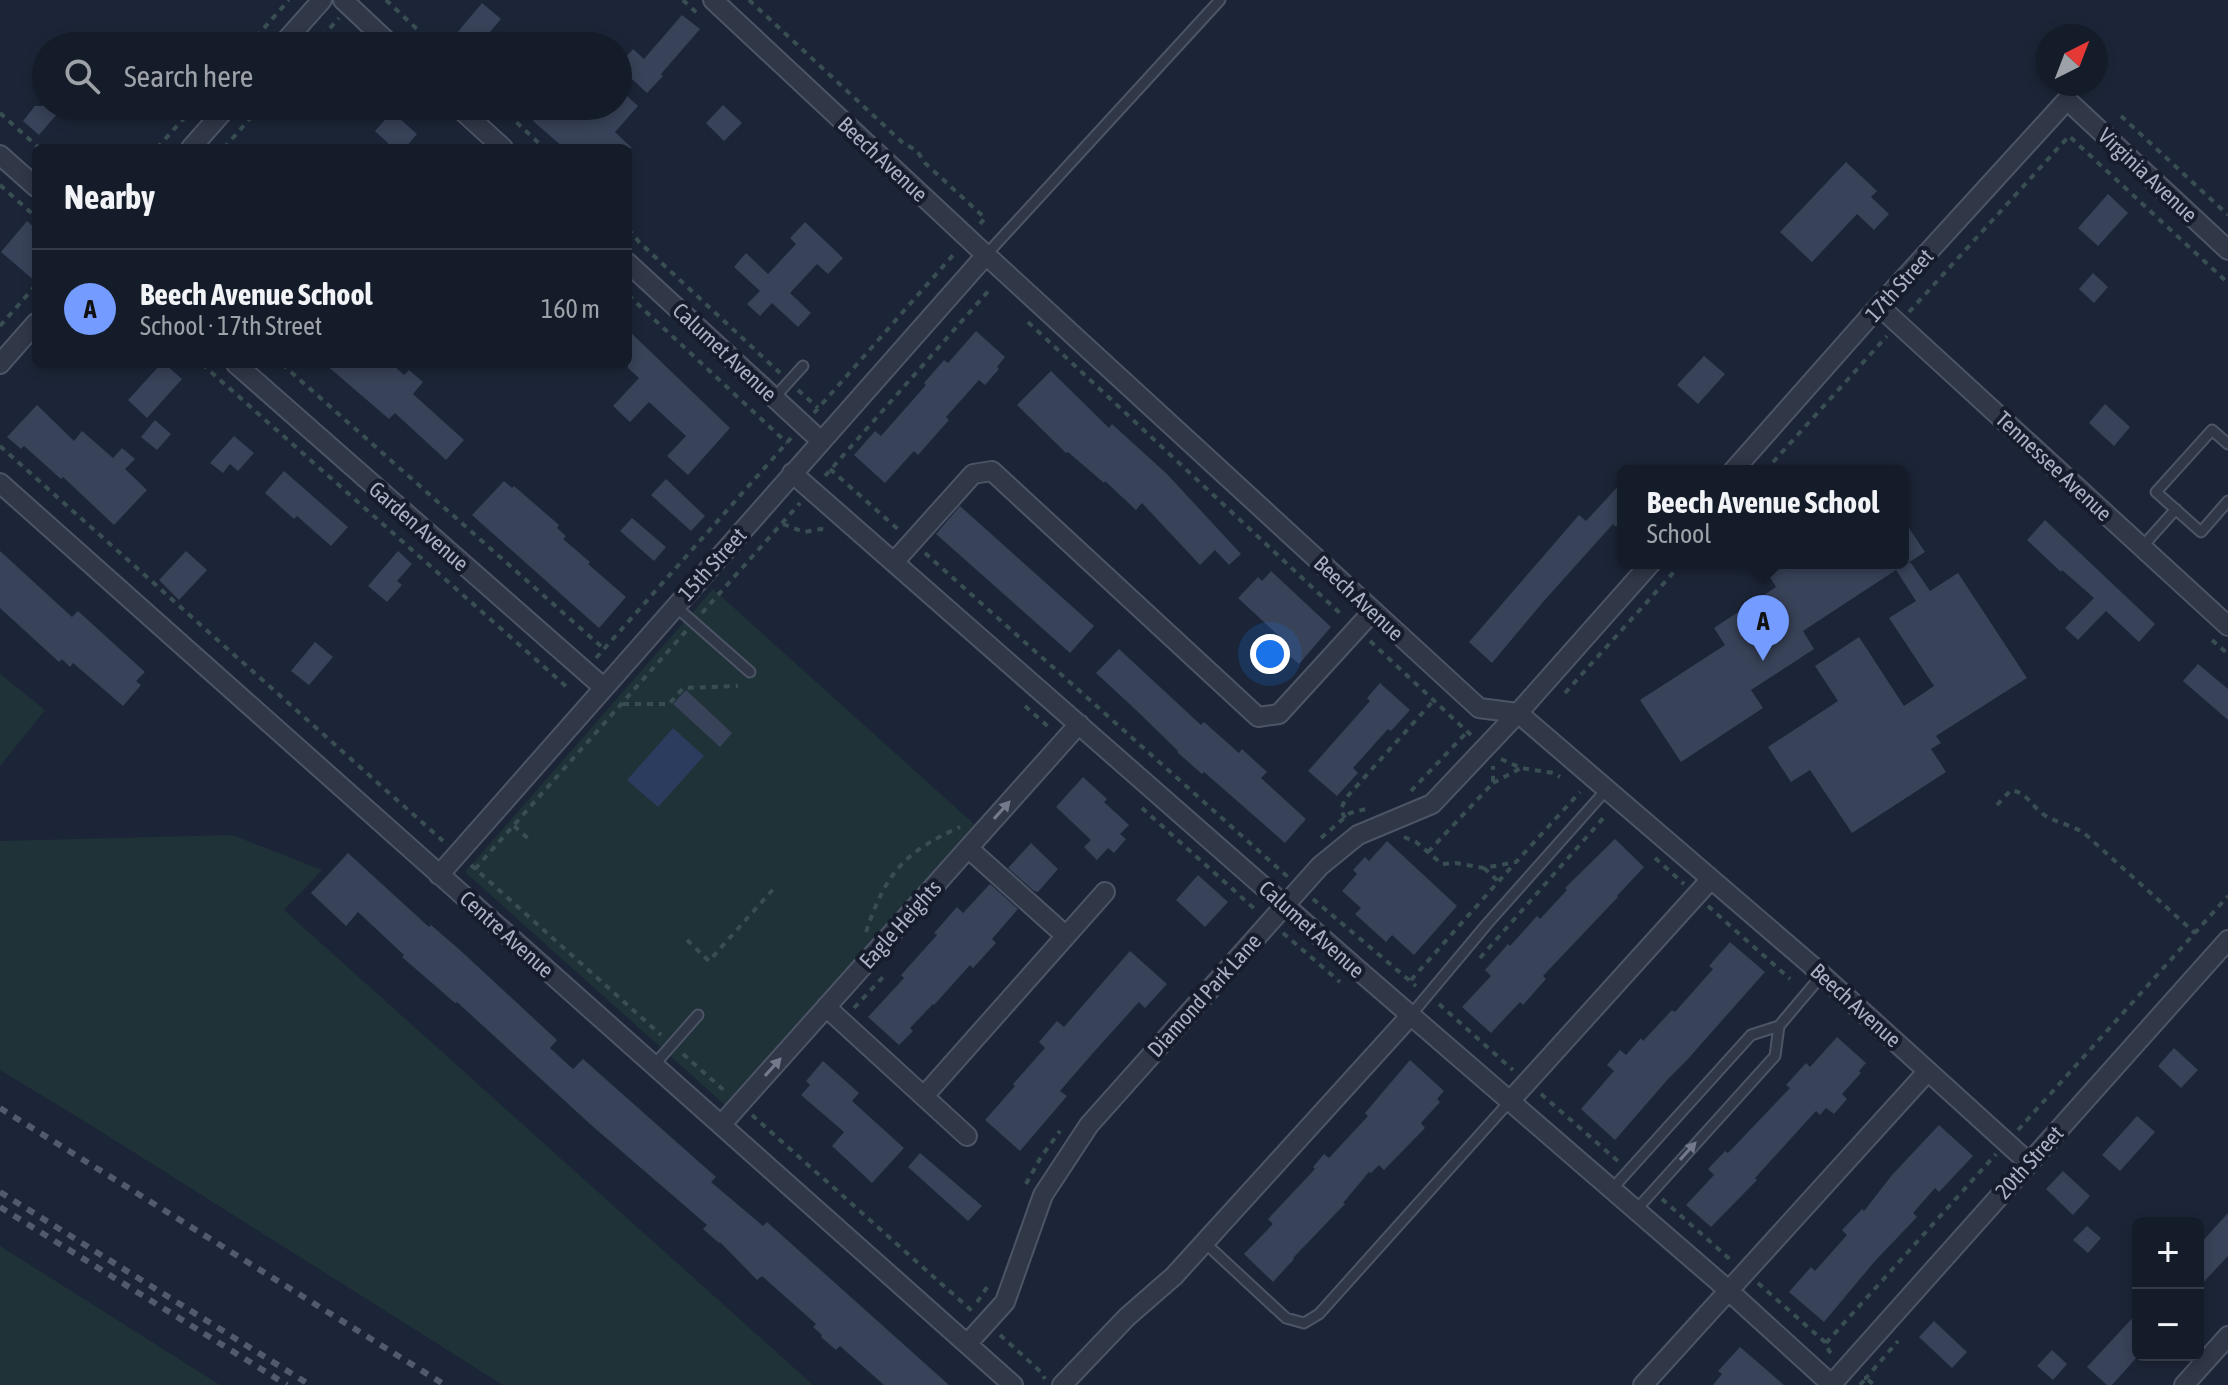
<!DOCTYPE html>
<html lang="en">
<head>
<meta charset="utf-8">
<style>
	body { margin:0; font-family:"Asap Condensed",sans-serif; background:#1e2531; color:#f1f3f6 }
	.controls { position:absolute; right:24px; bottom:24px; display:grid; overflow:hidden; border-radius:12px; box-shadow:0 4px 12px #0003 }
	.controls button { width:72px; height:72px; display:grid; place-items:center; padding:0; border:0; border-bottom:2px solid #343a46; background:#151c29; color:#f1f3f6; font:40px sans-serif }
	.compass { position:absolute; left:2036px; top:24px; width:72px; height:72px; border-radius:50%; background:#151c29; box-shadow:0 4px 12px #0003; rotate:42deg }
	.you { position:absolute; left:1270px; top:654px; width:28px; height:28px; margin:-20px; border:6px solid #fff; border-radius:50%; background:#1a73e8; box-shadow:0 0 0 12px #1a73e833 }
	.badge { display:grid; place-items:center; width:52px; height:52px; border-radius:50%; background:#749bff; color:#111; font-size:26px; font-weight:700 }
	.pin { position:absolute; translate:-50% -66px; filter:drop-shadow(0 2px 4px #0008) }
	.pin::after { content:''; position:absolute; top:42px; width:28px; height:24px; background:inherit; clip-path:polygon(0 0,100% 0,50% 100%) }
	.popup { position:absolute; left:1617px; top:465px; width:292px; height:104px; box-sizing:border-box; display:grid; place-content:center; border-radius:12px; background:#151c29; filter:drop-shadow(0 2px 6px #0005); font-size:26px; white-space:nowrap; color:#9da1a8 }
	.popup b { font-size:30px; color:#f1f3f6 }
	.popup::after { content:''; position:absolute; left:50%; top:100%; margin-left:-16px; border:16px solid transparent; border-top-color:#151c29 }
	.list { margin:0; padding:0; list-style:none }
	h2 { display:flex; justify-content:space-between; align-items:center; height:104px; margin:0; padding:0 32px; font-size:34px }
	h2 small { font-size:26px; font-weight:400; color:#9da1a8 }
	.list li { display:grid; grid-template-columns:52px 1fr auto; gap:24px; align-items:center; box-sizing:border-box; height:120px; padding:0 32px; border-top:2px solid #343a46 }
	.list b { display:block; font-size:30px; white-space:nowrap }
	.list p { margin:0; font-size:26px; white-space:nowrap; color:#9da1a8 }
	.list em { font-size:26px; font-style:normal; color:#9da1a8 }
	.icon { flex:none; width:44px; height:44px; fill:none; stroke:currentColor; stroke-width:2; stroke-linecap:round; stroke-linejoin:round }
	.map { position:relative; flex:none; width:2228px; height:1385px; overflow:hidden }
	.search { position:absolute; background:#151c29; box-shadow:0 4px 12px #0003; left:32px; top:32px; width:600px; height:88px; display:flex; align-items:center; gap:20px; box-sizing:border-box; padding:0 28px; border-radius:44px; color:#9da1a8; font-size:30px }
	.panel { position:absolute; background:#151c29; box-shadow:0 4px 12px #0003; left:32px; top:144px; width:600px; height:224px; border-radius:12px }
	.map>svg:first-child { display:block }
</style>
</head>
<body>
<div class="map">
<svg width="2228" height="1385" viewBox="0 0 2228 1385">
	<rect width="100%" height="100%" fill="#1c2537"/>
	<path fill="#1e3238" d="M713 589 975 825 726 1106 465 872Z
		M0 674 45 710 0 766Z
		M232 835 322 870 284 910 813 1385H503L89 1124 0 1070V841Z
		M0 1246 220 1385H0Z"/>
	<path fill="#2c3c5e" d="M673 728 704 756 658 807 627 780Z"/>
	<path fill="#384258" d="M482 3 501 19 478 46H446Z
		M682 15 700 29 661 74 663 76 647 93 618 66 633 49 644 59Z
		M626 95 638 106 615 132 632 148H564L533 121 546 106H618Z
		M723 105 742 123 724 141 706 123Z
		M35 106H64L39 135 23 121Z
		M392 112 417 134 405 148H393L375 131Z
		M1846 162 1877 191 1871 197 1889 214 1874 230 1857 214 1812 262 1780 232Z
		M2108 194 2128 213 2098 246 2078 228Z
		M27 221 36 229V282L1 252Z
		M805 222 843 258 828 274 817 264 790 293 811 313 798 327 772 303 760 316 747 304 760 291 734 267 746 253 768 274 796 244 790 238Z
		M2093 273 2108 287 2094 303 2079 289Z
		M628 330 730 428 688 475 667 456 686 436 649 402 630 422 613 406 639 378 628 368Z
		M976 331 1005 357 997 367 999 369 985 385 979 380 946 417 949 420 918 455 914 451 885 483 854 455 875 431 881 436 926 385 924 383 944 360 948 363Z
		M1704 356 1725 374 1698 404 1677 385Z
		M161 364H165L182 379 147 418 128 400Z
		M325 364H392L404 375 409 370 423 382 413 394 464 440 446 460 395 413 389 419Z
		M1051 371 1109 428 1112 424 1167 474 1241 554 1229 565 1215 550 1200 565 1142 503 1136 510 1105 481 1104 483 1068 452 1066 453 1017 405Z
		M2105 404 2130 427 2114 446 2089 423Z
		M37 405 74 441 82 431 113 458 122 448 135 459 125 469 147 490 114 525 63 477 61 479 24 446 21 449 7 437Z
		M155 420 171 434 157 450 141 437Z
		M234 436 254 453 238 471 230 464 223 473 210 463Z
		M284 471 348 527 331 546 297 516 294 519 265 493Z
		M666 479 705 516 691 531 651 495Z
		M504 481 512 488 514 486 559 525 557 528 566 536 563 539 590 562 588 564 626 597 599 628 472 515Z
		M1623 481V519L1616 527 1613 524 1543 602 1492 663 1469 642 1579 515 1586 521Z
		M960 506 1094 626 1070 653 936 534Z
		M632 518 666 547 654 561 620 531Z
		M1903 519 1925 552 1908 563H1911L1930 591 1958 573 2027 678 1936 736 1941 743 1931 749 1946 772 1852 833 1810 770 1791 782 1768 747 1838 701 1815 666 1859 637 1904 706 1934 686 1889 618 1916 601 1896 570 1803 631 1814 649 1751 690 1763 708 1681 762 1640 700 1725 645 1714 628 1776 587 1765 569 1774 563H1903Z
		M2045 520 2155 624 2139 642 2106 611 2078 640 2065 628 2094 598 2062 570 2061 572 2027 540Z
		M0 551 72 617 78 611 145 672 136 681 141 685 123 706 73 663 70 667 62 659 59 662 0 608Z
		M186 551 207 570 179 600 159 580Z
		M398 551 412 564 397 581 402 585 387 602 368 586Z
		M1271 571 1331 627 1299 664 1283 650 1285 648 1276 640 1280 637 1238 598 1258 577 1262 581Z
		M315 642 333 657 309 685 291 671Z
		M1119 649 1201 725 1204 722 1239 753 1242 749 1267 772 1261 778 1306 819 1285 843 1204 772 1202 774 1177 752 1178 751 1136 710 1096 673Z
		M2198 664 2228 689V720L2183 681Z
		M1380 683 1410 710 1391 731 1388 729 1353 768 1358 773 1337 796 1308 771 1370 701 1367 698Z
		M686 690 732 733 720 747 673 704Z
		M1083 777 1107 799 1104 802 1129 825 1120 834 1126 839 1114 853 1108 848 1097 860 1084 847 1091 840 1056 807Z
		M1615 839 1644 867 1617 896 1618 897 1543 976 1546 979 1523 1005 1520 1002 1491 1033 1462 1007 1491 976 1485 970 1508 944 1510 946 1537 916 1540 919 1567 890 1565 888Z
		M1387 841 1457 906 1414 955 1392 935 1386 942 1355 914 1361 908 1342 891 1357 874 1353 870 1365 857 1369 861Z
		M1031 843 1058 869 1038 892 1034 891 1008 868Z
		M348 853 429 927 431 925 461 951 557 1040 550 1048 573 1069 583 1059 716 1177 711 1182 763 1226 767 1222 949 1385H884L840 1346 836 1350 821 1337 822 1335 813 1327 816 1324 762 1276 757 1280 720 1242 719 1243 703 1229 707 1225 590 1124 457 1002 455 1003 402 957 404 955 358 912 346 926 311 893Z
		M1198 875 1228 902 1205 927 1176 900Z
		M990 884 1018 909 992 939 996 943 973 968 970 965 934 1005 933 1004 910 1028 913 1031 899 1045 868 1017 904 978 901 975 937 935 934 933 957 907 963 913Z
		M1730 942 1765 972 1687 1060 1669 1078 1615 1140 1581 1109 1614 1071 1607 1065 1620 1050 1626 1055 1641 1038 1643 1041 1672 1010 1675 1012 1713 969 1709 966Z
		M1130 951 1167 984 1145 1008 1139 1002 1093 1053 1060 1091 1067 1096 1020 1151 985 1120 1015 1086 1013 1084 1045 1048 1039 1042 1057 1021 1064 1027Z
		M1837 1037 1866 1063 1859 1071 1861 1073 1842 1094 1847 1099 1834 1114 1826 1108 1820 1115 1816 1111 1755 1178 1757 1180 1711 1227 1686 1205 1714 1175 1708 1169 1725 1151 1728 1153 1790 1088 1786 1085 1806 1063 1810 1067Z
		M2174 1048 2198 1070 2181 1088 2158 1066Z
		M1410 1060 1444 1091 1437 1099 1440 1102 1421 1123 1425 1128 1384 1170 1379 1165 1371 1173 1369 1172 1343 1203 1345 1204 1293 1258 1294 1259 1273 1282 1244 1254 1273 1224 1268 1219 1315 1169 1313 1167 1324 1154 1329 1158 1368 1116 1365 1113Z
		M823 1061 859 1093 852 1101 904 1148 872 1183 832 1146 844 1132 801 1095 810 1085 806 1081Z
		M2137 1116 2155 1132 2120 1171 2102 1155Z
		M1939 1125 1973 1156 1939 1192 1935 1188 1913 1213 1917 1217 1875 1261 1824 1322 1789 1292 1811 1267 1815 1271 1847 1235 1842 1230 1862 1209 1864 1211 1892 1175Z
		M920 1153 982 1206 968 1221 908 1167Z
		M2063 1171 2090 1196 2073 1215 2046 1189Z
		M2228 1213V1256L2198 1288V1246Z
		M2087 1226 2101 1238 2088 1253 2073 1240Z
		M2138 1312V1356L2112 1385H2107L2087 1367Z
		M1934 1321 1967 1352 1952 1368 1919 1337Z
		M1740 1347 1784 1385H1713L1722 1374 1718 1371Z
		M2052 1350 2067 1364 2053 1380 2037 1366Z"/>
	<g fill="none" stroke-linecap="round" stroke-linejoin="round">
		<g stroke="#4d5466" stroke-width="13">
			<path id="service" d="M986 255 1220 0
				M774 398 803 366
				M2228 444 2212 430 2156 492 2201 532 2228 501
				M2142 547 2176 509
				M675 606 750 672
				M1411 1015 1487 924 1607 789
				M654 1065 698 1015
				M1612 1189 1751 1035 1779 1026 1822 975
				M1636 1210 1775 1056 1779 1026
				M1204 1242 1286 1318 1304 1323 1319 1314 1510 1101"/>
		</g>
		<g stroke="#4d5466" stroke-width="22">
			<path id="minor" d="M343 0 392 46
				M713 0 986 255 1479 708 1518 713 1810 964 2028 1162
				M281 46 322 0
				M457 106 503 148
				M191 148 228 106
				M0 155 36 187
				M628 263 821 441
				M1879 306 2228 626
				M0 364 36 323
				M236 364 603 687
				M1733 471 1879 306 2067 100 2228 250
				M792 473 1363 974 1719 1282 1832 1385
				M0 483 1013 1385
				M894 562 973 474 992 471 1258 717 1279 714 1373 611
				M968 848 1066 936
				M439 875 986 255
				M826 1007 967 1136
				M924 1096 1105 892
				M1510 1101 1711 879
				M721 1125 1079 724
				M967 1344 1005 1302 1043 1195 1089 1125 1320 866 1358 835 1432 804 1518 713 1651 563
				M1062 1385 1127 1317 1174 1276 1411 1015
				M1643 1385 1928 1071
				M1831 1385 2228 940
				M2184 1385 2228 1336"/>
		</g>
		<path stroke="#394e53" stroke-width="4" stroke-dasharray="6 6" stroke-linecap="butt" d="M386 0 435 46
			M683 0 699 15
			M749 0 902 142 917 151 925 163 985 218 980 224
			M248 46 289 0
			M314 46 339 18
			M427 106 441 119
			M499 106 544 148
			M0 113 39 148
			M2121 116 2228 215
			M157 148 195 106
			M224 148 261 106
			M0 185 36 217
			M628 229 639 242 780 373
			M628 295 787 443
			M1909 312 2069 136 2228 283
			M1028 322 1343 616
			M0 326 36 285
			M202 364 568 688
			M282 364 604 649
			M798 390 818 408
			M814 413 954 254 957 256
			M0 446 443 841
			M830 469 900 531
			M1765 471 1887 336
			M825 476 991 288
			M783 524 804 532 821 529 827 531
			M925 553 1288 877
			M702 613 800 503
			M2212 640 2228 654
			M1370 641 1472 736
			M596 658 792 437
			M1565 693 1682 563
			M623 704H669L683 688 738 686
			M1025 706 1051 729
			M1501 759 1521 768 1554 773 1560 777
			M1493 783 1521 768
			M1411 791 1467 732
			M1997 805 2011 790C2027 793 2031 805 2043 814 2055 823 2071 824 2085 834L2195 933
			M1142 808 1258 912
			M1345 818 1341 810 1345 799 1434 700
			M514 826 532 842
			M1404 837 1416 842 1442 864 1456 863 1484 868 1516 862 1580 792
			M1321 838 1350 813 1366 809
			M1428 852 1493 783V766
			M1655 858 1684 884
			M471 865 661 1035
			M1484 868 1499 882
			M475 869 686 631
			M1313 899 1416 986
			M1708 906 1790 979
			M866 932C886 873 903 853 960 827
			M1283 933 1340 982
			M687 940 709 961 776 886
			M1480 958 1606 815
			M1411 980 1514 864
			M1439 1004 1513 1070
			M854 1008 884 976V972
			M683 1054 727 1093
			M1541 1094 1619 1162
			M752 1115 972 1311
			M2018 1130 2228 896
			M1026 1184 1041 1157 1060 1131
			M1662 1199 1733 1262
			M1758 1283 1826 1343 1829 1351 1835 1356
			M977 1302 990 1283
			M1000 1335 1041 1372 1045 1379
			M1826 1343 1996 1154
			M1864 1378H1866L1898 1341
			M1860 1385 1866 1378 1874 1385"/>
		<use href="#service" stroke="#303747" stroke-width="9"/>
		<use href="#minor" stroke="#303747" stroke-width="18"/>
		<path stroke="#515a6f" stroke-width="6" stroke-dasharray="8 8" stroke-linecap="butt" d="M0 1108 445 1385
			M0 1192 310 1385
			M0 1207 287 1385"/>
	</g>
	<defs><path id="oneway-solid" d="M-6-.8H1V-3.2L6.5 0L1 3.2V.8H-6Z" transform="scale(2)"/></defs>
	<g fill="#737a8c">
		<use href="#oneway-solid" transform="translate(1002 810) rotate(-48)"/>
		<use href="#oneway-solid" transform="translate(773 1067) rotate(-48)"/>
		<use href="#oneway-solid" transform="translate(1688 1151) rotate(-48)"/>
	</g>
	<g text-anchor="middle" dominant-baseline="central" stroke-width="8" stroke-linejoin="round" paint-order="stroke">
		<g font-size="22" fill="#a9b1c5" stroke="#161c2b">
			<text transform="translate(883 159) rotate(43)">Beech Avenue</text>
			<text transform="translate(2148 175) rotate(43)">Virginia Avenue</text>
			<text transform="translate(1899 285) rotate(-48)">17th Street</text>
			<text transform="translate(725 352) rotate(43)">Calumet Avenue</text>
			<text transform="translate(2054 466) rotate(43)">Tennessee Avenue</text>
			<text transform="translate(419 526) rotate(41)">Garden Avenue</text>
			<text transform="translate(712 564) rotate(-48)">15th Street</text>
			<text transform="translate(1359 598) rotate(43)">Beech Avenue</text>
			<text transform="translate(900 924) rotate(-48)">Eagle Heights</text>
			<text transform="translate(1312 929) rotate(42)">Calumet Avenue</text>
			<text transform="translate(507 934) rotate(42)">Centre Avenue</text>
			<text transform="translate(1204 995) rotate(-48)">Diamond Park Lane</text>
			<text transform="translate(1856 1005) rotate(42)">Beech Avenue</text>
			<text transform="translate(2029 1162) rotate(-48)">20th Street</text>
		</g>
	</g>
</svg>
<div class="controls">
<button>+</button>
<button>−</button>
</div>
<svg class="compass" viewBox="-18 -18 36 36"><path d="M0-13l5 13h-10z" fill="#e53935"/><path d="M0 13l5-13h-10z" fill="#9da1a8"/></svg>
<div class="you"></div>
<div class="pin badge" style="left:1763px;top:661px">A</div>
<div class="popup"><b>Beech Avenue School</b>School</div>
<div class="search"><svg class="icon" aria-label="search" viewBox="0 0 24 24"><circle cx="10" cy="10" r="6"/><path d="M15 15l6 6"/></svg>Search here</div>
<section class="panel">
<h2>Nearby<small></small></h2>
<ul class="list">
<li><span class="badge">A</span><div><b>Beech Avenue School</b><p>School · 17th Street</p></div><em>160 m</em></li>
</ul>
</section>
</div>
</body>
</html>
